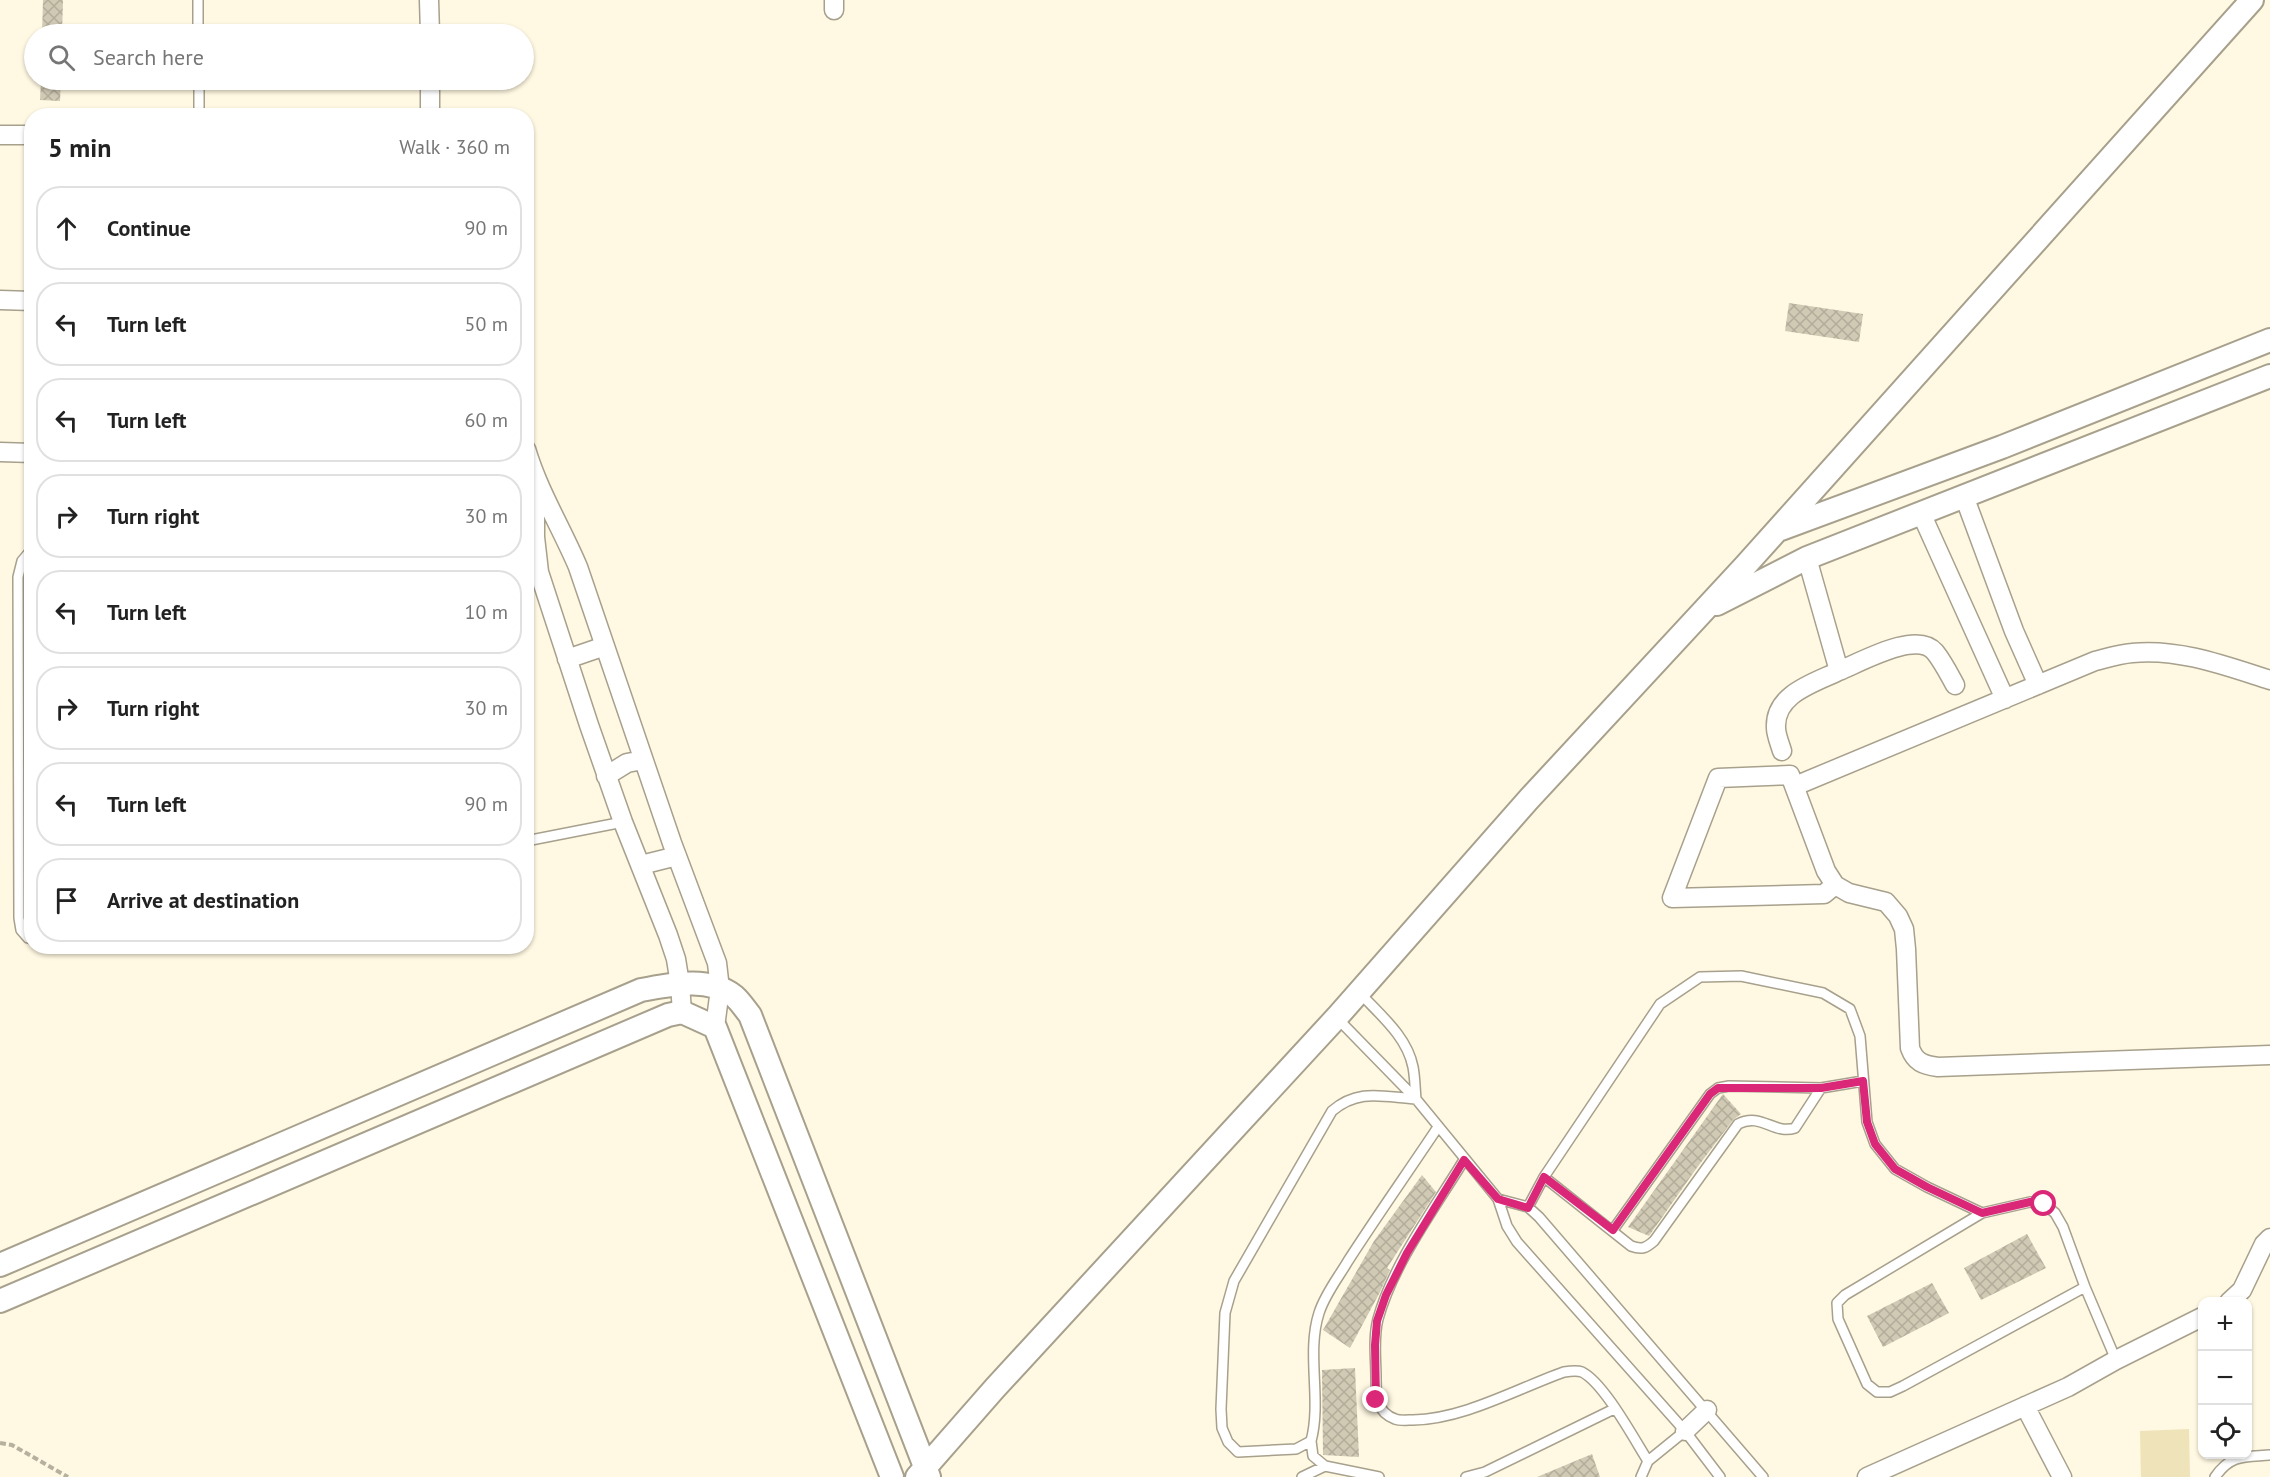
<!DOCTYPE html>
<html lang="en">
<head>
<meta charset="utf-8">
<style>
	body { margin:0; font-family:"PT Sans",sans-serif; background:#f2f2f2; color:#222 }
	.controls { position:absolute; right:18px; bottom:18px; display:grid; overflow:hidden; border-radius:12px; box-shadow:0 2px 4px #0004 }
	.controls button { width:54px; height:54px; display:grid; place-items:center; padding:0; border:0; border-bottom:2px solid #e0e0e0; background:#fff; color:#222; font:30px sans-serif }
	.stop { position:absolute; width:18px; height:18px; margin:-14px; border:4px solid #db2777; border-radius:50%; background:#fff }
	.stop.end { background:#db2777; border-color:#fff; box-shadow:0 2px 6px #0008 }
	.list { margin:0; padding:0; list-style:none }
	h2 { display:flex; justify-content:space-between; align-items:center; height:78px; margin:0; padding:0 24px; font-size:26px }
	h2 small { font-size:20px; font-weight:400; color:#767676 }
	.list li { display:grid; grid-template-columns:39px 1fr auto; gap:18px; align-items:center; box-sizing:border-box; height:84px; margin:0 12px 12px; padding:0 12px; border:2px solid #e0e0e0; border-radius:24px }
	.list b { display:block; font-size:22px; white-space:nowrap }
	.list em { font-size:20px; font-style:normal; color:#767676 }
	.icon { flex:none; width:33px; height:33px; fill:none; stroke:currentColor; stroke-width:2; stroke-linecap:round; stroke-linejoin:round }
	.map { position:relative; flex:none; width:2270px; height:1477px; overflow:hidden }
	.search { position:absolute; background:#fff; box-shadow:0 2px 4px #0004; left:24px; top:24px; width:510px; height:66px; display:flex; align-items:center; gap:15px; box-sizing:border-box; padding:0 21px; border-radius:33px; color:#767676; font-size:22px }
	.panel { position:absolute; background:#fff; box-shadow:0 2px 4px #0004; left:24px; top:108px; width:510px; height:846px; border-radius:24px }
	.map>svg:first-child { display:block }
</style>
</head>
<body>
<div class="map">
<svg width="2270" height="1477" viewBox="0 0 2270 1477">
	<defs>
		<pattern id="building-cross-hatch" width="8" height="8" patternUnits="userSpaceOnUse" patternTransform="scale(1.5)"><rect width="8" height="8" fill="#d0c9b4"/><path d="M0 0l8 8M0 8l8-8" fill="none" stroke="#b2ac9a"/></pattern>
	</defs>
	<rect width="100%" height="100%" fill="#fff8e2"/>
	<path fill="#efe3ba" d="M2189 1429 2190 1477H2141L2140 1431Z"/>
	<path fill="url(#building-cross-hatch)" d="M43 0H63L62 34H42Z
		M41 80H61L60 101 40 100Z
		M1789 303 1863 314 1859 342 1785 331Z
		M1723 1094 1741 1114 1733 1120 1696 1169 1649 1236 1628 1227Z
		M1422 1175 1436 1192 1387 1268 1390 1270 1380 1292 1350 1348 1323 1330 1374 1241Z
		M2027 1234 2046 1268 1981 1300 1964 1268Z
		M1932 1283 1949 1313 1883 1347 1867 1316Z
		M1355 1368 1359 1457 1323 1455 1322 1370Z
		M1592 1454 1600 1477H1537Z"/>
	<g fill="none" stroke-linecap="round" stroke-linejoin="round">
		<g stroke="#a7a08c" stroke-width="12">
			<path id="service" d="M198 0V34
				M199 80V116
				M32 549 22 561 18 577 19 918 21 930 28 938 32 939
				M526 841 623 822
				M1359 992C1379 1014 1407 1036 1413 1067 1415 1077 1415 1089 1416 1099
				M1337 1018 1416 1099 1498 1199 1507 1226 1517 1242 1685 1431 1720 1477
				M1416 1099C1383 1097 1359 1088 1332 1111L1234 1281 1225 1313 1221 1409 1222 1428 1228 1442 1238 1452 1296 1449 1311 1441C1322 1400 1306 1353 1319 1313 1325 1294 1338 1278 1348 1261 1377 1216 1408 1172 1438 1127
				M1464 1160C1434 1209 1393 1264 1378 1319 1373 1338 1376 1359 1376 1378 1376 1396 1376 1412 1395 1419 1400 1421 1408 1420 1413 1420 1464 1419 1516 1389 1564 1372 1570 1371 1577 1370 1582 1372 1604 1383 1634 1439 1648 1461
				M1544 1177 1631 1246C1642 1250 1646 1248 1654 1241L1738 1124C1761 1112 1774 1135 1795 1128L1821 1088
				M1498 1199 1528 1207 1539 1217 1763 1477
				M1528 1207 1544 1177 1660 1004 1700 977 1741 976 1823 993 1850 1009 1860 1036 1867 1122 1875 1144 1895 1169 1927 1187 1982 1213 2030 1202 2044 1204 2055 1213 2063 1227 2085 1287 2116 1360
				M1982 1213 1845 1295 1837 1303 1838 1319 1867 1384 1877 1392H1890L1903 1386 2085 1287
				M1613 1230 1710 1094 1718 1088 1729 1086 1821 1088 1863 1081
				M1311 1441 1313 1456 1325 1466 1379 1477
				M1302 1477 1325 1466
				M1466 1477 1485 1472 1614 1409
				M1641 1477 1648 1461 1685 1431
				M2215 1477C2231 1454 2244 1457 2270 1455"/>
		</g>
		<g stroke="#a7a08c" stroke-width="21">
			<path id="minor" d="M429 0 430 34
				M834 0V10
				M430 116V80
				M0 135H32
				M0 300 32 301
				M526 449C538 490 561 527 578 567L672 843 717 963 720 989 715 1027
				M0 452 32 453
				M535 481V537L539 572 589 725 623 822 668 935 676 959 680 984 682 1012
				M1964 496 2014 631 2038 685
				M1921 513 2005 699
				M567 659 605 646
				M1839 671C1861 662 1917 630 1935 652 1943 662 1949 674 1955 685
				M1782 751C1780 744 1776 735 1776 728 1774 694 1814 683 1839 671L1807 558
				M606 776 627 763 643 760
				M1795 786 2095 661C2107 658 2120 654 2132 653 2179 648 2226 666 2270 680
				M641 865 677 856
				M1835 885 1824 894 1672 898 1718 778 1790 775 1826 871 1835 885 1849 893 1886 902 1898 916 1904 929 1906 949 1910 1048C1915 1062 1923 1065 1938 1067L2270 1055
				M2229 1302 2242 1290 2264 1244 2270 1238
				M2025 1406 2062 1477
				M1685 1431 1707 1410
				M1867 1477 2068 1387 2116 1360 2202 1317"/>
		</g>
		<g stroke="#a7a08c" stroke-width="26">
			<path id="tertiary" d="M1781 529 2002 447 2270 340
				M1717 604 1807 558 2270 376
				M0 1265 641 990C670 985 708 976 734 996 740 1001 745 1009 750 1015L929 1477
				M0 1301 668 1015 682 1012 715 1027 892 1477
				M917 1477 995 1388 1337 1017 1529 799 1745 566 2252 0"/>
		</g>
		<path stroke="#b6b19f" stroke-width="4" stroke-dasharray="6 3" stroke-linecap="butt" d="M0 1443 12 1445 68 1477"/>
		<use href="#service" stroke="#fff" stroke-width="9"/>
		<use href="#minor" stroke="#fff" stroke-width="18"/>
		<use href="#tertiary" stroke="#fff" stroke-width="22"/>
	</g>
	<g fill="none" stroke-linecap="round" stroke-linejoin="round">
		<path stroke="#db2777" stroke-width="8" d="M1376 1400 1375 1345 1377 1321 1386 1295 1407 1253 1464 1160 1498 1199 1528 1208 1544 1177 1613 1230 1710 1094 1718 1088H1821L1863 1081 1867 1122 1875 1144 1895 1169 1927 1187 1982 1213 2030 1202 2044 1204"/>
	</g>
</svg>
<div class="controls">
<button>+</button>
<button>−</button>
<button><svg class="icon" aria-label="locate" viewBox="0 0 24 24"><circle cx="12" cy="12" r="6"/><path d="M12 2v4M12 18v4M2 12h4M18 12h4"/></svg></button>
</div>
<div class="stop" style="left:2044px;top:1204px"></div>
<div class="stop end" style="left:1376px;top:1400px"></div>
<div class="search"><svg class="icon" aria-label="search" viewBox="0 0 24 24"><circle cx="10" cy="10" r="6"/><path d="M15 15l6 6"/></svg>Search here</div>
<section class="panel">
<h2>5 min<small>Walk · 360 m</small></h2>
<ul class="list">
<li><svg class="icon" aria-label="ahead" viewBox="0 0 24 24"><path d="M12 20V5M6 11l6-6 6 6"/></svg><div><b>Continue</b></div><em>90 m</em></li>
<li><svg class="icon" aria-label="left" viewBox="0 0 24 24"><path d="M17 20v-9H6M10 6l-5 5 5 5"/></svg><div><b>Turn left</b></div><em>50 m</em></li>
<li><svg class="icon" aria-label="left" viewBox="0 0 24 24"><path d="M17 20v-9H6M10 6l-5 5 5 5"/></svg><div><b>Turn left</b></div><em>60 m</em></li>
<li><svg class="icon" aria-label="right" viewBox="0 0 24 24"><path d="M7 20v-9h11M14 6l5 5-5 5"/></svg><div><b>Turn right</b></div><em>30 m</em></li>
<li><svg class="icon" aria-label="left" viewBox="0 0 24 24"><path d="M17 20v-9H6M10 6l-5 5 5 5"/></svg><div><b>Turn left</b></div><em>10 m</em></li>
<li><svg class="icon" aria-label="right" viewBox="0 0 24 24"><path d="M7 20v-9h11M14 6l5 5-5 5"/></svg><div><b>Turn right</b></div><em>30 m</em></li>
<li><svg class="icon" aria-label="left" viewBox="0 0 24 24"><path d="M17 20v-9H6M10 6l-5 5 5 5"/></svg><div><b>Turn left</b></div><em>90 m</em></li>
<li><svg class="icon" aria-label="arrive" viewBox="0 0 24 24"><path d="M6 21V4h12l-3 4 3 4H6"/></svg><div><b>Arrive at destination</b></div></li>
</ul>
</section>
</div>
</body>
</html>
